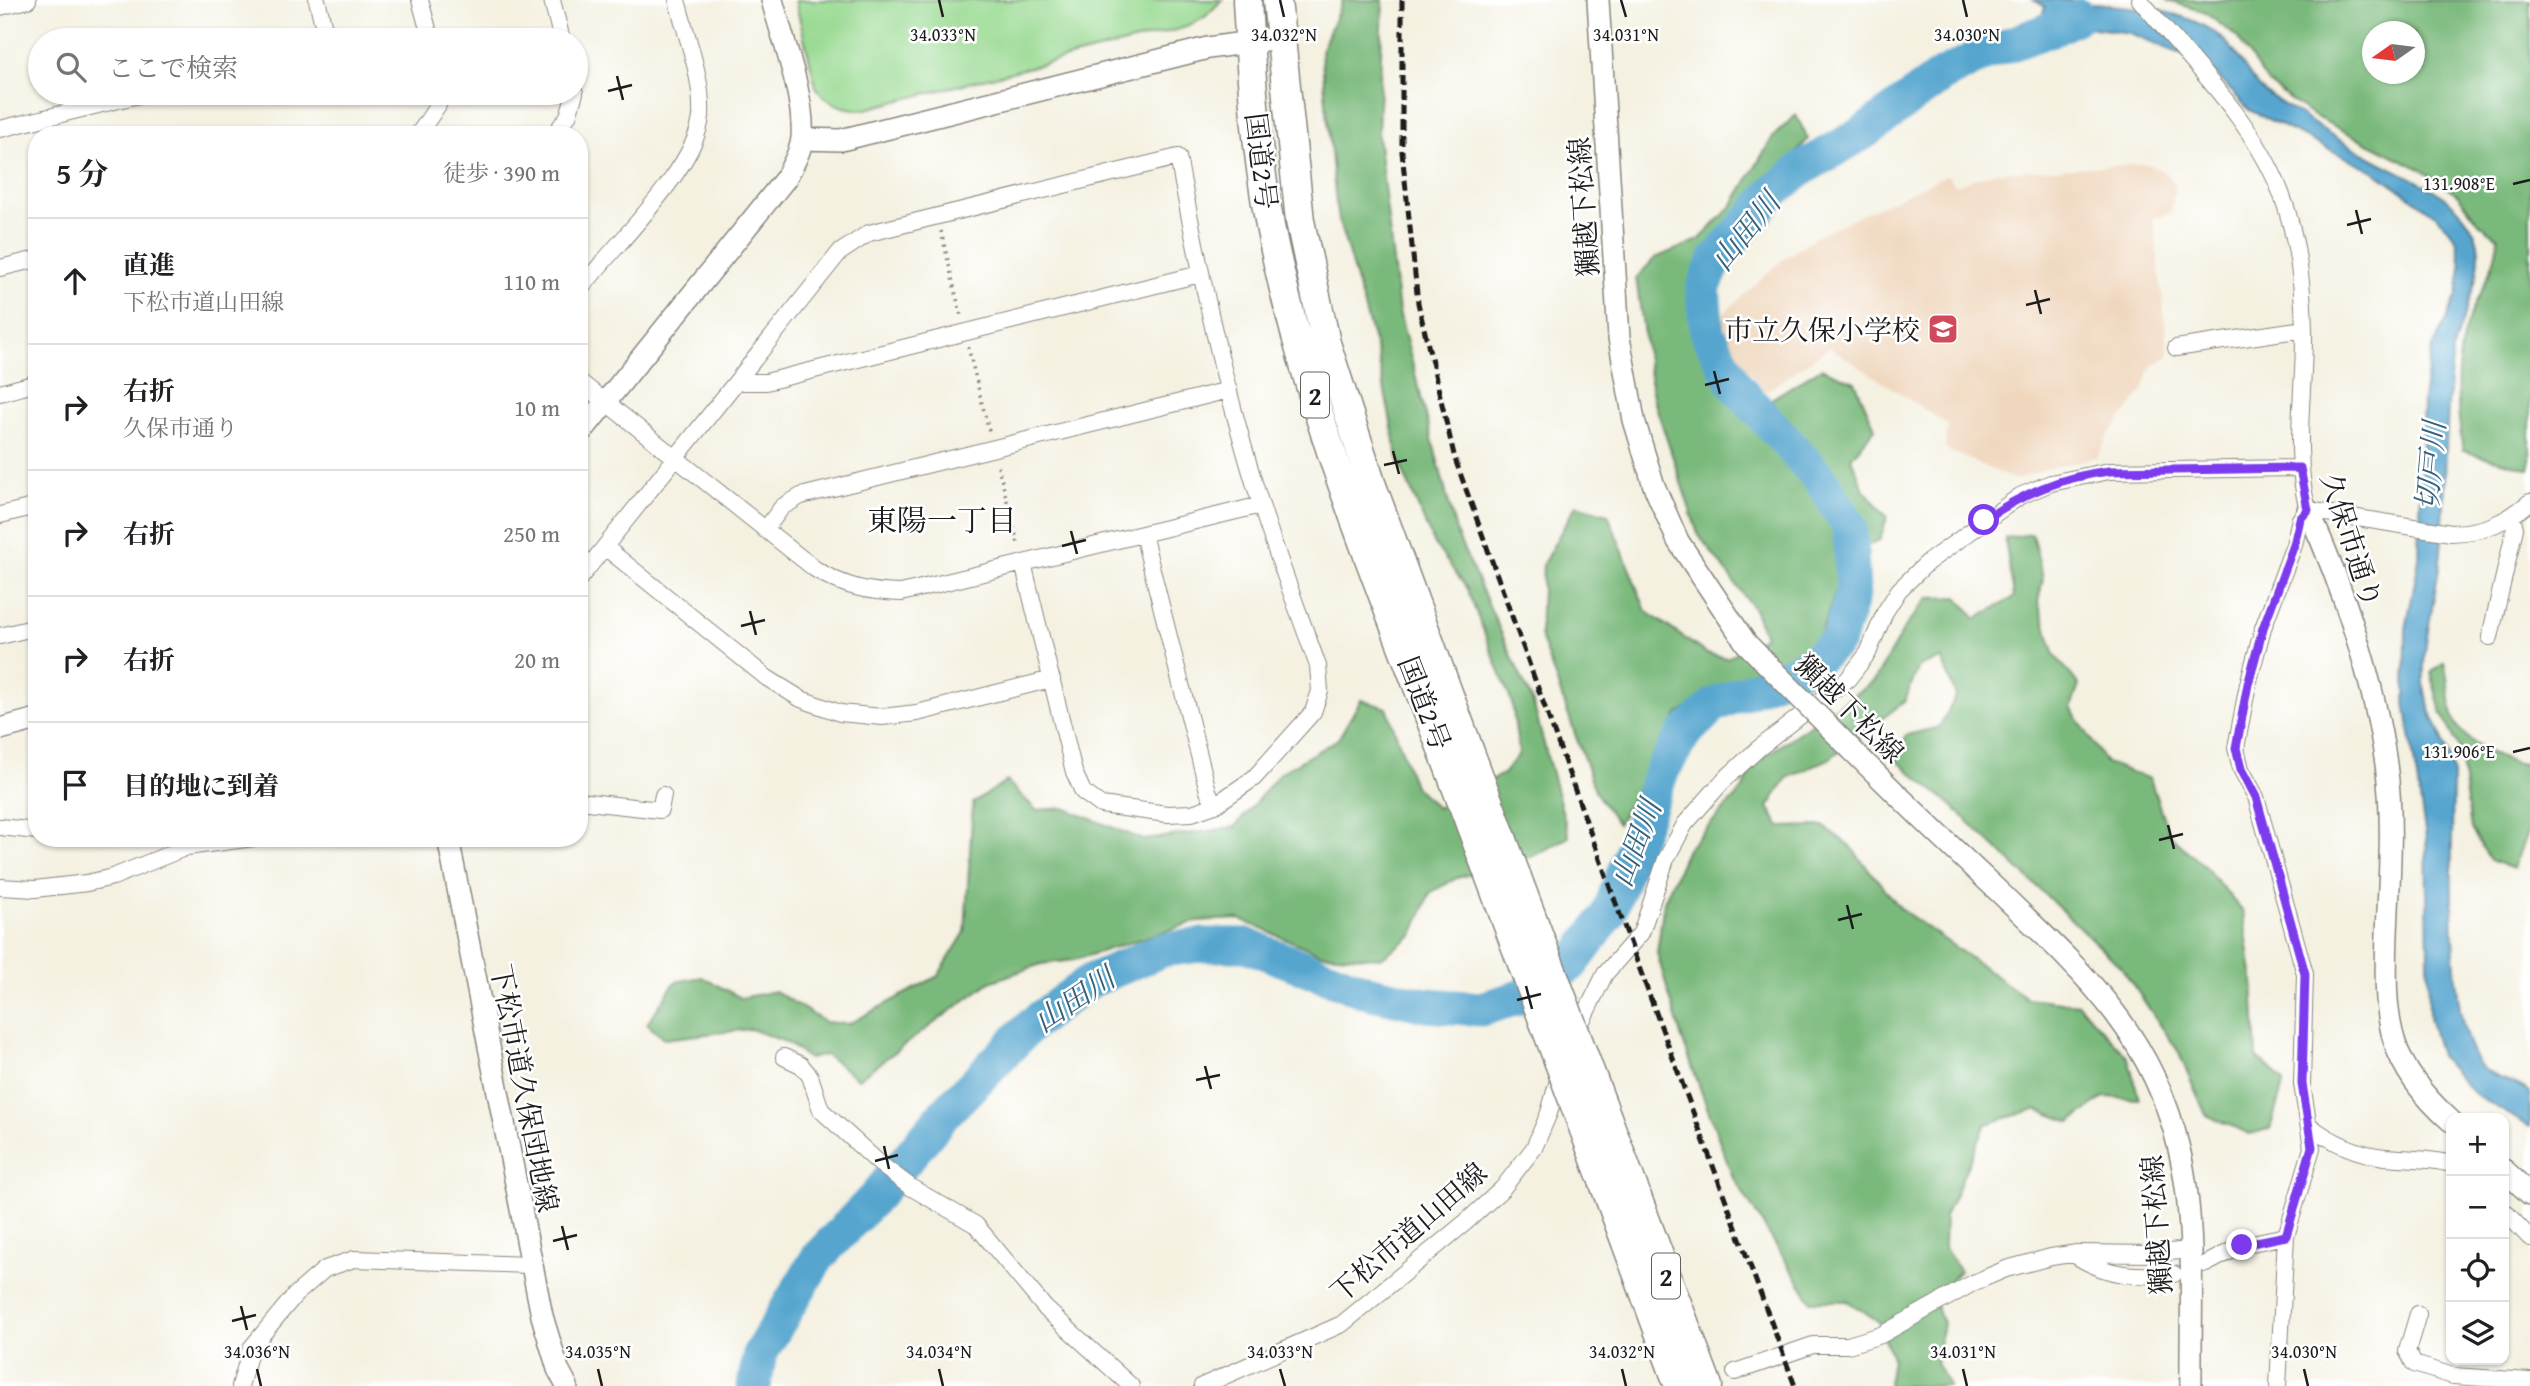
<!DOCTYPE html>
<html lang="ja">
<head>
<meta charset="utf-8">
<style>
	body { margin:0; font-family:"Gentium Book Plus","Noto Serif JP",serif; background:#f2f2f2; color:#202124 }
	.controls { position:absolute; right:21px; bottom:21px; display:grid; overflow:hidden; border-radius:14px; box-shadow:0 2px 5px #0004 }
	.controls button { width:63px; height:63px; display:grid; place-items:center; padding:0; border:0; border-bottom:2px solid #e0e0e0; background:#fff; color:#202124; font:35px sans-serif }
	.compass { position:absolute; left:2362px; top:21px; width:63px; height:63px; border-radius:50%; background:#fff; box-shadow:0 2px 5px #0004; rotate:256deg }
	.stop { position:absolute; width:21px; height:21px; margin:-16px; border:5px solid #7c3aed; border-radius:50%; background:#fff }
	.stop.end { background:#7c3aed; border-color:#fff; box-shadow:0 2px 7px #0008 }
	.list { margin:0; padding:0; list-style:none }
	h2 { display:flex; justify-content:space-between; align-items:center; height:91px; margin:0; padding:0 28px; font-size:30px }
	h2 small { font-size:23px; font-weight:400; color:#757577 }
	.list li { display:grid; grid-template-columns:46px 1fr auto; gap:21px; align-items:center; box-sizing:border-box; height:126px; padding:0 28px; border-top:2px solid #e0e0e0 }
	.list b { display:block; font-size:26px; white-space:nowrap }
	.list p { margin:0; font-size:23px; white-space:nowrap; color:#757577 }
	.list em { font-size:23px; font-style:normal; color:#757577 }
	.icon { flex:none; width:38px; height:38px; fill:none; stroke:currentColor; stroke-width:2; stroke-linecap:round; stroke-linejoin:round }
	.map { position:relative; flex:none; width:2530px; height:1386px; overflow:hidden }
	.search { position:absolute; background:#fff; box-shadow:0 2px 5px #0004; left:28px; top:28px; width:560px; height:77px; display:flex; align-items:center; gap:18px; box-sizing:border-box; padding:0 24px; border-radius:38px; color:#757577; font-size:26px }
	.panel { position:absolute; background:#fff; box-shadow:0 2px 5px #0004; left:28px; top:126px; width:560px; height:721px; border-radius:28px }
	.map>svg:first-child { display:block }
</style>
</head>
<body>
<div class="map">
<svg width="2530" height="1386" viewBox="0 0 2530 1386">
	<rect width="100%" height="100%" fill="#fff"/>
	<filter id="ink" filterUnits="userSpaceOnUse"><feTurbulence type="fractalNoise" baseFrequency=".0143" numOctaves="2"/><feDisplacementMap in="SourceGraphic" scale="14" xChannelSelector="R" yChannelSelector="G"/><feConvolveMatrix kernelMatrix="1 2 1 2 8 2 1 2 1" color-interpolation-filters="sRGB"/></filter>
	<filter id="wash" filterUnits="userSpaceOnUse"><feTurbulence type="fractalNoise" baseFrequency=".00686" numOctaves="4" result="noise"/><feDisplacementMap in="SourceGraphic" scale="28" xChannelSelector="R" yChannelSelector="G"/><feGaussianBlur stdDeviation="1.57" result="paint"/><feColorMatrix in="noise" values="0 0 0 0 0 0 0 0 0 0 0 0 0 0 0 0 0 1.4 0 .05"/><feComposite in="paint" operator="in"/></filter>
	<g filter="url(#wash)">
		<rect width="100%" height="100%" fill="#f4f1e1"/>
		<path fill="#efd6bc" d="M2147 164 2163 171 2175 183 2171 213 2153 217 2169 356 2150 368 2143 391 2108 436 2097 457 2046 469 2015 480 1945 449 1948 425 1829 347 1766 392 1722 339 1717 319 1782 260 1816 236 1947 175 1955 185 1997 172Z"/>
		<path fill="#98d991" stroke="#5a7a56" stroke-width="2" d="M795 0H1222L1204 18 1180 29 862 110C842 108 828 104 816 87Z"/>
		<path fill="#7ab97b" stroke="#4b6a4c" stroke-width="2" fill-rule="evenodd" d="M1343 0H1383L1378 136 1399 312 1457 535 1533 703 1569 837 1533 856 1457 878 1430 893 1413 935 1381 958 1321 954 1239 919 1198 921 1074 960 1041 964 990 982 858 1079 826 1055 809 1059 786 1042 751 1029 664 1039 647 1024 675 982 702 977 741 998 775 991 825 1022 849 1024 938 976 965 932 973 803 1007 781 1036 810 1064 808 1144 840 1235 827 1280 773 1338 739 1361 700 1387 708 1414 786 1437 808 1503 774 1519 754 1512 703 1467 589 1433 542 1399 462 1377 352 1337 214 1321 51Z
			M2166 0H2530V469L2463 451C2457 412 2454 372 2464 333 2473 299 2497 271 2498 237L2480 224 2457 194 2418 168 2310 114 2268 83 2237 37 2204 12ZM2372 32H2414V74H2372Z
			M1796 115 1808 139 1711 252 1697 294 1708 346 1749 413 1821 368 1855 382 1875 428 1851 458 1864 490 1887 517 1880 540 1869 545 1846 563 1819 638 1791 662 1718 690 1678 714 1618 824 1596 793 1540 635 1543 564 1576 505 1608 514 1646 611 1707 654 1727 658 1765 636 1754 609 1698 534 1653 397 1636 278 1655 258 1699 240 1732 206 1773 137Z
			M2032 534 2043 578 2038 602 2055 655 2079 685 2071 708 2106 763 2150 779 2169 834 2206 868 2243 912 2253 980 2257 1057 2284 1082 2270 1129 2250 1134 2206 1115 2178 1051 2121 967 1950 804 1896 760 1906 735 1940 727 1956 696 1942 659 1919 666 1905 701 1829 759 1787 778 1768 807 1780 827 1823 826 1849 845 1901 909 2027 998 2078 1004 2128 1057 2139 1099 2104 1097 2071 1122 2036 1109 1986 1124 1945 1216 1944 1247 1960 1271 1933 1297 1943 1323 1936 1363 1949 1386H1888L1892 1358 1878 1321 1847 1301H1811L1732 1175 1682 1039 1657 953 1664 901 1687 849 1742 790 1756 762 1874 681 1905 627 1928 598 1958 597 1976 619 2014 597 2005 538Z
			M2444 662C2449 679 2449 708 2455 722 2465 743 2509 765 2530 764V825L2513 869 2490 860 2471 829 2459 748 2441 712 2431 673Z"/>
		<path fill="#54a5cf" stroke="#386076" stroke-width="2" d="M2034 0H2077L2089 4C2136 7 2193 8 2228 44 2240 57 2247 74 2259 87 2268 96 2283 104 2294 111 2321 129 2351 147 2380 162 2414 180 2458 195 2475 234 2490 269 2459 317 2453 351 2444 418 2447 485 2441 552 2437 594 2422 641 2424 682 2426 715 2448 741 2453 772 2453 837 2443 1015 2479 1064 2490 1079 2515 1080 2530 1092V1127L2473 1093 2440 1056 2429 1017 2426 837 2405 703 2406 629 2419 559 2423 398 2432 350 2457 295 2461 267 2457 241 2438 217 2374 171 2249 110 2208 66 2130 33 2087 27 2034 39 2045 7Z"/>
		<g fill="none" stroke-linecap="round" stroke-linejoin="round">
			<path stroke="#54a5cf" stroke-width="35" d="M754 1386 760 1353 818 1257 877 1195 944 1114 1032 1024 1090 981 1162 950 1202 945H1246L1367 992 1426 1005 1481 1009 1527 995 1572 964 1608 915 1662 771 1684 734 1714 705 1809 665 1838 640 1853 593 1850 527 1821 480 1736 386 1707 333 1703 289 1716 259 1775 190 1806 166 1863 133 1941 76 1986 53 2060 26 2078 16"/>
		</g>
	</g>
	<g filter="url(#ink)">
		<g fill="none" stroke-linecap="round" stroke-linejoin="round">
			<g stroke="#88867e" stroke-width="18">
				<path id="street" d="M317 0 327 40
					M420 0 431 40
					M552 0 562 40
					M2140 0C2190 60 2253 120 2281 193 2297 235 2303 285 2304 330 2305 390 2292 452 2308 510
					M0 7 28 0
					M0 129 147 93
					M418 135 438 105 440 93
					M554 135 568 116 575 93
					M0 268 37 259
					M579 291C612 247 697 168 701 116 703 78 686 36 677 0
					M2176 348 2304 329
					M579 381 815 569C844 587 868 592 901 593L1261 505
					M738 382H766L1200 274
					M0 393 37 383
					M2308 510 2451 533C2484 532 2505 523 2530 502
					M0 515 37 506
					M765 530 782 507 801 496 1229 390
					M1143 534 1208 791 1215 805
					M605 547 767 678 801 699 840 713 882 717 917 713 1052 679
					M579 579 839 253 869 233 1178 157C1200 274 1225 391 1261 505 1278 559 1299 613 1318 666L1320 691 1313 712 1254 778 1215 805 1192 813 1167 814 1101 805 1083 792 1074 772 1023 563
					M0 636 37 627
					M2490 637 2515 528 2512 517
					M579 801 660 810 663 795
					M0 827 37 831
					M0 887 35 889 87 883 113 877 187 847 253 838
					M1576 1033 1605 974 1641 933 1666 859 1685 824 1723 781 1759 748 1848 679 1868 653 1885 612 1899 590 1928 562 2020 496 2051 483 2109 471 2300 468
					M784 1057 801 1065 810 1076 821 1110 880 1164 912 1188 976 1225 1046 1309 1131 1386
					M2309 1125C2331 1142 2358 1154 2385 1157 2409 1159 2429 1158 2451 1164
					M2504 1211 2530 1238
					M2077 1253 2078 1257C2110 1277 2138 1277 2174 1274
					M2206 1264 2242 1245 2286 1236
					M2418 1314 2407 1351 2414 1364 2453 1376 2530 1381
					M1735 1372 1813 1345H1848L1881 1335 1973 1283 2006 1269 2051 1257 2077 1253 2151 1254 2189 1250
					M240 1386 251 1348 295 1295 325 1269 354 1259 531 1265
					M1202 1386 1342 1324 1466 1222 1502 1189 1534 1148 1549 1113 1560 1073
					M2278 1386 2286 1236 2312 1148 2302 1084 2305 974 2256 797 2241 769 2236 748 2248 684 2263 628 2294 545 2300 519 2308 510"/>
			</g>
			<g stroke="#88867e" stroke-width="24">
				<path id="secondary" d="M1598 0 1619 338 1634 420 1654 486 1678 541 1746 643
					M802 139 841 140 1208 48 1279 38
					M579 435 786 178C792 166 801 152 802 138 805 96 783 41 772 0
					M2308 510C2343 587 2374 680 2386 764 2394 820 2389 878 2387 934 2386 968 2384 1006 2394 1040 2404 1073 2426 1099 2451 1121
					M0 729 37 719
					M1852 750C1898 796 1945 841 1993 886 2076 966 2152 1030 2179 1149 2197 1224 2190 1309 2191 1386
					M448 838 542 1316 558 1369 567 1386
					M2504 1170 2530 1194"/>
			</g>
			<g stroke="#88867e" stroke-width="31">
				<path id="highway" d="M1247 0C1251 75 1256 152 1270 226 1307 415 1383 594 1451 773
					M1277 0 1300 221 1326 343 1371 483 1474 763
					M1625 1165 1708 1386
					M1602 1178 1679 1386"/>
			</g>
			<path stroke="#88867e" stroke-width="3.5" stroke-dasharray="2 5" stroke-linecap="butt" d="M941 231 961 316
				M968 347 989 431
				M998 466 1019 547"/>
			<use href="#street" stroke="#fff" stroke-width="16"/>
			<use href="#secondary" stroke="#fff" stroke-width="21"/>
			<use href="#highway" stroke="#fff" stroke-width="28"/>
			<path stroke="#1c1c1c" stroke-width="5" stroke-dasharray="10 5" stroke-linecap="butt" d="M1402 0V152L1418 303 1455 459 1643 978 1795 1386"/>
			<g stroke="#88867e" stroke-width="24" stroke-linecap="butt">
				<path id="secondary-bridge" d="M1746 643 1852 750"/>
			</g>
			<g stroke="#88867e" stroke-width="31" stroke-linecap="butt">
				<path id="highway-bridge" d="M1474 763 1625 1165
					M1451 773 1602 1178"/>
			</g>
			<use href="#secondary-bridge" stroke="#fff" stroke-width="21"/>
			<use href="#highway-bridge" stroke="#fff" stroke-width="28"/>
		</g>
	</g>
	<g fill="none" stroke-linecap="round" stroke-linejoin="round" filter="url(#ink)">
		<path stroke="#7c3aed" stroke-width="9" d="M1984 520C2024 493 2061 477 2109 471L2300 468 2308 510 2300 519 2294 545 2263 628 2248 684 2236 748 2241 769 2256 797 2305 974 2302 1084 2312 1147 2286 1236 2242 1245"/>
	</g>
	<path fill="none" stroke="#1c1c1c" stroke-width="2.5" d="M939 0 943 17M1280 0 1284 17M1621 0 1626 17M1963 0 1967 17M617 76 623 100M608 91 632 85M2513 184 2530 180M2356 210 2362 234M2347 225 2371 219M2035 290 2041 314M2026 305 2050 299M1714 371 1720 394M1705 385 1729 379M1393 451 1399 474M1384 465 1407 460M1071 531 1077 554M1062 546 1086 540M750 611 756 635M741 626 765 620M2513 752 2530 748M2168 825 2174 849M2159 840 2183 834M1847 905 1853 929M1838 920 1862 914M1526 986 1532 1009M1517 1000 1541 994M1205 1066 1211 1089M1196 1080 1220 1075M884 1146 889 1169M875 1161 898 1155M562 1226 568 1250M553 1241 577 1235M241 1306 247 1330M232 1321 256 1315M257 1369 261 1386M598 1369 602 1386M939 1369 943 1386M1280 1369 1285 1386M1622 1369 1626 1386M1963 1369 1967 1386M2304 1369 2308 1386"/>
	<defs>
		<g id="school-square" transform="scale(1.575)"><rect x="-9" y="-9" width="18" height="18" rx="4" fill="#d1495b" stroke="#fff"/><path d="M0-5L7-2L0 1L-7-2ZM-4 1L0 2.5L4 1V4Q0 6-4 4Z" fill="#fff"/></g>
	</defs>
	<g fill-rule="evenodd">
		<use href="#school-square" x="1943" y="329"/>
	</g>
	<g text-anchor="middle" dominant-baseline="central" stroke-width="5" stroke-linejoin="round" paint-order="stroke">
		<g fill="#fff" stroke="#606060" stroke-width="2">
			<rect x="1301" y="372.5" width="28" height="45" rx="5"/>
			<rect x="1652" y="1253.5" width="28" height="45" rx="5"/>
		</g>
		<g font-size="26" font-weight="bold" fill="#1c1c1c">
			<text x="1315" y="395">2</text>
			<text x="1666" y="1276">2</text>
		</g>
		<g font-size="28" fill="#1c1c1c" stroke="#fff">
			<text transform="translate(1262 161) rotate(83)">国道2号</text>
			<text transform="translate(1583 207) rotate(-94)">獺越下松線</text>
			<text transform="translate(2352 540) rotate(72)">久保市通り</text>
			<text transform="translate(1425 703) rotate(69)">国道2号</text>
			<text transform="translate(1850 708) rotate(45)">獺越下松線</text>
			<text transform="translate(525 1088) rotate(79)">下松市道久保団地線</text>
			<text transform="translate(2156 1225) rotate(-94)">獺越下松線</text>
			<text transform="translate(1408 1232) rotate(-41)">下松市道山田線</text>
		</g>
		<g font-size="28" fill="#1c1c1c" stroke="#fff" text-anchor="end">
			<text x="1920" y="329">市立久保小学校</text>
		</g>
		<g font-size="30" font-style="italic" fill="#386076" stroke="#fff">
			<text transform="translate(1745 231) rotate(-51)">山田川</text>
			<text transform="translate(2430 466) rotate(-85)">切戸川</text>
			<text transform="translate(1635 843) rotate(-69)">山田川</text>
			<text transform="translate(1074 999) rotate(-34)">山田川</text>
		</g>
		<g font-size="30" fill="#1c1c1c" stroke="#fff">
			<text x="942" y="520">東陽一丁目</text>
		</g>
	</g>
	<g font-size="18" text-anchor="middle" fill="#1c1c1c" stroke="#fff" stroke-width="5" stroke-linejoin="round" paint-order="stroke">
		<text x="943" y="41">34.033°N</text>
		<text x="1284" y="41">34.032°N</text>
		<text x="1626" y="41">34.031°N</text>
		<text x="1967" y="41">34.030°N</text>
		<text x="2459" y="190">131.908°E</text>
		<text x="2459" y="758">131.906°E</text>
		<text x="257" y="1358">34.036°N</text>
		<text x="598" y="1358">34.035°N</text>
		<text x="939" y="1358">34.034°N</text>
		<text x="1280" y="1358">34.033°N</text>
		<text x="1622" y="1358">34.032°N</text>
		<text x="1963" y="1358">34.031°N</text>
		<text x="2304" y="1358">34.030°N</text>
	</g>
</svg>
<div class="controls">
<button>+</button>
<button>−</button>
<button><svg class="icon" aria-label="locate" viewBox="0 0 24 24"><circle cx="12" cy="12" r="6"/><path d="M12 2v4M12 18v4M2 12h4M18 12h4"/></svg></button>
<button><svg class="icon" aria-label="layers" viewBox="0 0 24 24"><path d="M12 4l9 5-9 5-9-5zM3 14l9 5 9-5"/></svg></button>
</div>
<svg class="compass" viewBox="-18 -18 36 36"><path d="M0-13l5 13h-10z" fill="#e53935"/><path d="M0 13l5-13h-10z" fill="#757577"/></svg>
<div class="stop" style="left:1984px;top:520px"></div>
<div class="stop end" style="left:2242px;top:1245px"></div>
<div class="search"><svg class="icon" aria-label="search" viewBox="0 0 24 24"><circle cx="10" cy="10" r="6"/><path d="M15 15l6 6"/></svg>ここで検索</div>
<section class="panel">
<h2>5 分<small>徒歩 · 390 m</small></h2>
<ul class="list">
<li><svg class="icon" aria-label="ahead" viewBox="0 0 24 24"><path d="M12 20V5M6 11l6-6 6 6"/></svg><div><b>直進</b><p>下松市道山田線</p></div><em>110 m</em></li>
<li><svg class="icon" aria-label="right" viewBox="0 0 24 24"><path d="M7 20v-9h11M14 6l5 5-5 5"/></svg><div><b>右折</b><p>久保市通り</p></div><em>10 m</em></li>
<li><svg class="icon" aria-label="right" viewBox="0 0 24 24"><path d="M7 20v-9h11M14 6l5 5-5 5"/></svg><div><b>右折</b></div><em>250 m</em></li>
<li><svg class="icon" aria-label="right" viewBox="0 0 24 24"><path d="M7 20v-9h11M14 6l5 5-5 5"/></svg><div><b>右折</b></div><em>20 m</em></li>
<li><svg class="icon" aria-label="arrive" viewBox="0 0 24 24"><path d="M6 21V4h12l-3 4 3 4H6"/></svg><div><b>目的地に到着</b></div></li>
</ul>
</section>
</div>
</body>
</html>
